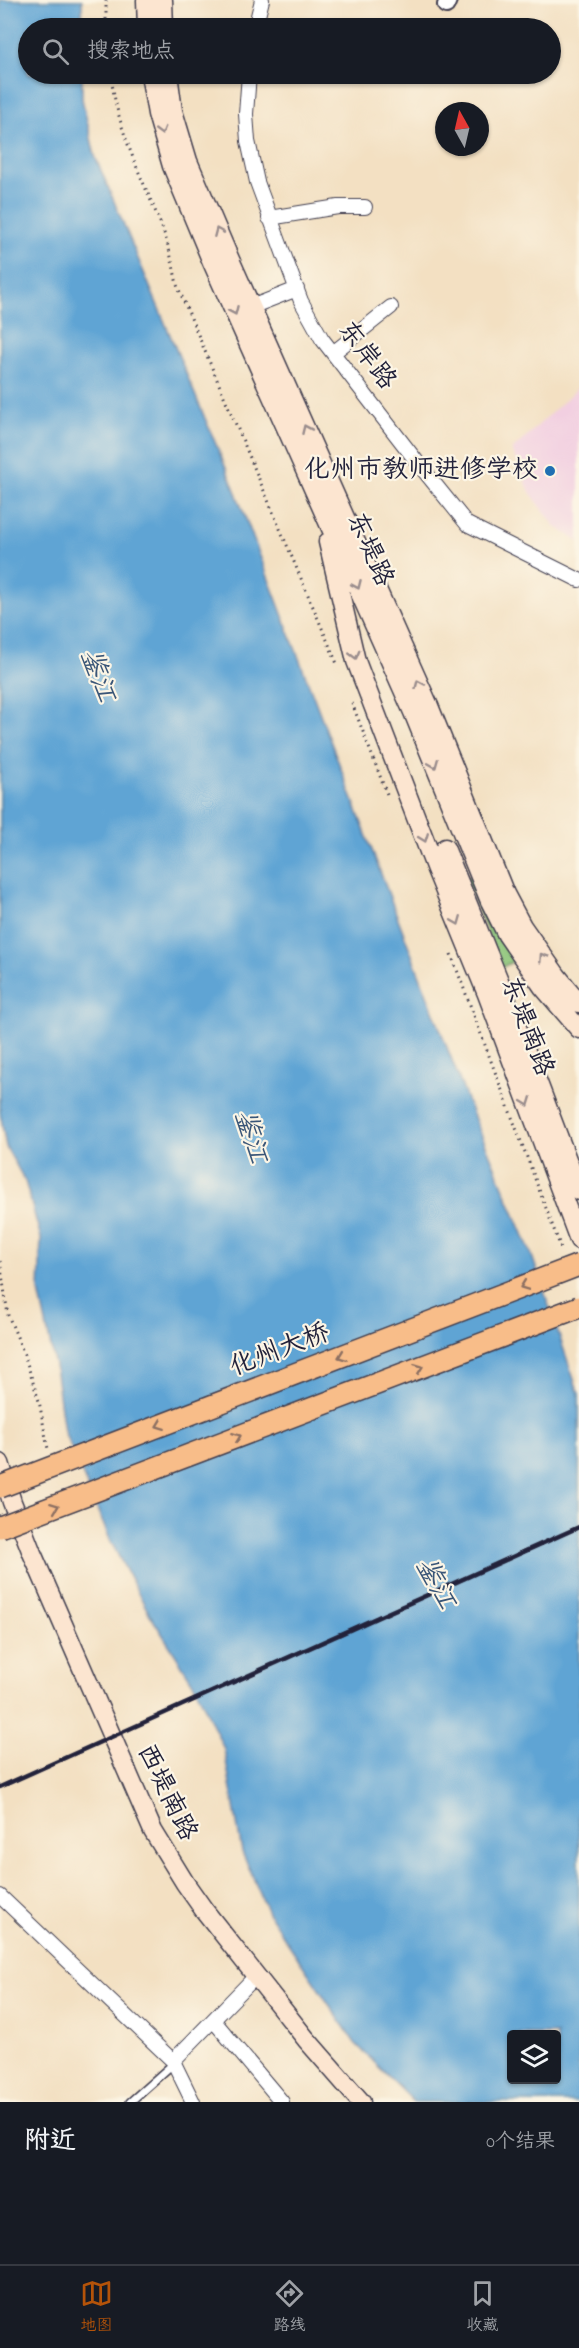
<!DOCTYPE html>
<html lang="zh">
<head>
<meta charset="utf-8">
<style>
	body { margin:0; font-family:"Indie Flower","LXGW WenKai TC",sans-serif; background:#20242c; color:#f1f3f6 }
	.controls { position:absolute; right:18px; bottom:18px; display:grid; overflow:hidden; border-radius:6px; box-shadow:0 2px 4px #0004 }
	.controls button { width:54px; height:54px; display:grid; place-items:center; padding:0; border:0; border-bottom:2px solid #363941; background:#171b24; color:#f1f3f6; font:30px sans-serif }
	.compass { position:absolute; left:435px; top:102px; width:54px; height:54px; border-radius:50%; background:#171b24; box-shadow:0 2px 4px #0004; rotate:352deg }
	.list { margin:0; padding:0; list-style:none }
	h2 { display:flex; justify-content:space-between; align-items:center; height:78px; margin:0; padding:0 24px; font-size:26px }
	h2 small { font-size:20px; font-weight:400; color:#9ea1a6 }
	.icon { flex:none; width:33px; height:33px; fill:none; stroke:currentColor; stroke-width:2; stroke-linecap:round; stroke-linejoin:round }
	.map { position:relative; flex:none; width:579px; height:2102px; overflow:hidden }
	.search { position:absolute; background:#171b24; box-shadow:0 2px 4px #0004; left:18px; right:18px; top:18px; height:66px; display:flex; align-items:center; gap:15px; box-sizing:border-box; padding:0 21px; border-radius:33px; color:#9ea1a6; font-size:22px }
	.sheet { height:162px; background:#171b24 }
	nav { display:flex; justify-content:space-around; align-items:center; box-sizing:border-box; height:84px; border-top:2px solid #363941; background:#171b24; font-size:16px; color:#9ea1a6 }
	nav a { display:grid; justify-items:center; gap:3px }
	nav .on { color:#b45309 }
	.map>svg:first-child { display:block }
</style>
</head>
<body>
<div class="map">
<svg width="579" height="2102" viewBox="0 0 579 2102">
	<rect width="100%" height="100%" fill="#fcf5e5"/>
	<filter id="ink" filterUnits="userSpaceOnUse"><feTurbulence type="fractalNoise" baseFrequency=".0167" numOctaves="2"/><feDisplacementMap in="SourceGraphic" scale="12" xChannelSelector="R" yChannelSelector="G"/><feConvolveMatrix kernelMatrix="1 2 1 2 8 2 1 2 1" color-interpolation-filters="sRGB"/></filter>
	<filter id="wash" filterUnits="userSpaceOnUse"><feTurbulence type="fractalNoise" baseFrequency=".008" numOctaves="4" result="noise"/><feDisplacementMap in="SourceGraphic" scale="24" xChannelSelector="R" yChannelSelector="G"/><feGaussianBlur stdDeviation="1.35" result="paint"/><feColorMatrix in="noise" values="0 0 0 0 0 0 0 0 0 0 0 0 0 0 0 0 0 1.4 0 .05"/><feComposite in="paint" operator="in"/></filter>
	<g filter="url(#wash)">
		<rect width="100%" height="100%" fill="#f3e0c2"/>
		<path fill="#f2cfe1" d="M579 387V542L555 526 530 492 512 450Z"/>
		<path fill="#8bc478" stroke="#56735a" stroke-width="1.5" d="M470 876 489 918 516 960 501 968 466 878Z"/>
		<path fill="#5ea4d4" stroke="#406388" stroke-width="1.5" fill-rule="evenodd" d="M0 0H82V28H28V74H82V99L95 156 233 485 469 1105 531 1253 579 1394V2102H414L355 2043 269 1915 242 1852 224 1749 195 1686 149 1613 111 1542 64 1431 55 1366 39 1291 41 1238 25 1181 6 1147 0 1112ZM512 2034H556V2080H512Z"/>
	</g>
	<g filter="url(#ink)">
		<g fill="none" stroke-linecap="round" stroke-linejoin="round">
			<g stroke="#413e4f" stroke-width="10">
				<path id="service" d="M130 2102 174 2063"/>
			</g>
			<g stroke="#413e4f" stroke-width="16">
				<path id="minor" d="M255 28 262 0
					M249 74 246 114 248 141 257 182 301 301 322 339 421 467 467 524 579 580
					M269 218 338 207H365
					M251 307 297 289
					M333 353 391 307
					M0 1896 173 2061 193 2102
					M214 2021 282 2102
					M173 2061 256 1976"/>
			</g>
			<g stroke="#413e4f" stroke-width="20">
				<path id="tertiary" d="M446 5 448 0"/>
			</g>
			<g stroke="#413e4f" stroke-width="21">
				<path id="secondary" d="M146 0 147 28
					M163 0 164 28
					M150 74 157 114 172 166 212 262 413 712 490 901 507 935 543 987 579 1029
					M168 74 173 111 188 161 228 255 429 706 505 894 522 926 557 976 579 1003
					M328 542 356 661 435 867 487 994 579 1240
					M445 848 502 988 579 1191
					M0 1463 12 1502 32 1553 153 1831 185 1883 204 1910 306 2039 361 2102"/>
			</g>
			<path stroke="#413e4f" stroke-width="3" stroke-dasharray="1.5 4.5" stroke-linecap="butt" d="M106 0V28
				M111 74C116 126 140 174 160 222 168 243 173 263 177 285L338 666
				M352 703 388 797
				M451 954 562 1251
				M0 1261 8 1315 24 1354 39 1401 48 1449"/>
			<use href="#service" stroke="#fff" stroke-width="7"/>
			<use href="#minor" stroke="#fff" stroke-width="14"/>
			<use href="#tertiary" stroke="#fff" stroke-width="16"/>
			<use href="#secondary" stroke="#fce5d0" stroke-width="18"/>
			<path stroke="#22223b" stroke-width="4.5" d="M0 1787 579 1527"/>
			<g stroke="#413e4f" stroke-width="24" stroke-linecap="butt">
				<path id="primary-bridge" d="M0 1487 579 1265
					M0 1527 579 1307"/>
			</g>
			<use href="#primary-bridge" stroke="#f8bd89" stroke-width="21"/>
		</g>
		<defs><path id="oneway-chevron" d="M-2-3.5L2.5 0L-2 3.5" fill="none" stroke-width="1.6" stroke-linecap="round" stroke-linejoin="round" transform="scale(1.5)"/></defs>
		<g stroke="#9a8d8d">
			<use href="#oneway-chevron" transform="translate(161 131) rotate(75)"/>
			<use href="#oneway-chevron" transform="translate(218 232) rotate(-113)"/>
			<use href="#oneway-chevron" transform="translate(234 311) rotate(66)"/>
			<use href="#oneway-chevron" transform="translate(306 429) rotate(-114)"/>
			<use href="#oneway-chevron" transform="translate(357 585) rotate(66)"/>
			<use href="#oneway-chevron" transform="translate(355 655) rotate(75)"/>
			<use href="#oneway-chevron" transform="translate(419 684) rotate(-114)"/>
			<use href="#oneway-chevron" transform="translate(434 764) rotate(68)"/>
			<use href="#oneway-chevron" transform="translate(424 838) rotate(69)"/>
			<use href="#oneway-chevron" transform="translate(457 921) rotate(68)"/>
			<use href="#oneway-chevron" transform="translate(543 957) rotate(-124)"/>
			<use href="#oneway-chevron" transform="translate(527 1102) rotate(69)"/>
		</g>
		<g stroke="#8d7062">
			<use href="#oneway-chevron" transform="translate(524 1286) rotate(159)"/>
			<use href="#oneway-chevron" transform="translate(342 1356) rotate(159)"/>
			<use href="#oneway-chevron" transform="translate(419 1368) rotate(-21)"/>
			<use href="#oneway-chevron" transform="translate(160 1425) rotate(159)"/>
			<use href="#oneway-chevron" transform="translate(237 1437) rotate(-21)"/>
			<use href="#oneway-chevron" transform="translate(55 1507) rotate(-21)"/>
		</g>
	</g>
	<circle fill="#1f6fb2" stroke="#fcf5e5" stroke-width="2" cx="550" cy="471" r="6"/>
	<g text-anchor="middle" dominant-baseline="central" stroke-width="4.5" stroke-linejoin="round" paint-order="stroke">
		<g font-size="26" fill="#22223b" stroke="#fcf5e5">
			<text transform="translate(366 356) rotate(53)">东岸路</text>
			<text transform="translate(369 550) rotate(66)">东堤路</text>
			<text transform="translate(526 1027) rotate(69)">东堤南路</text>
			<text transform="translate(280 1351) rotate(-21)">化州大桥</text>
			<text transform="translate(166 1793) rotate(64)">西堤南路</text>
		</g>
		<g font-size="26" fill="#22223b" stroke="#fcf5e5" text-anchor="end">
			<text x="538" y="471">化州市教师进修学校</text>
		</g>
		<g font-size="27" font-style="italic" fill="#3a5678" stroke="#fcf5e5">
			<text transform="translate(97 676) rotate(70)">鉴江</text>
			<text transform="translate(250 1137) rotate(73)">鉴江</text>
			<text transform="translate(435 1584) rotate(62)">鉴江</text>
		</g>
	</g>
</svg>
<div class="controls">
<button><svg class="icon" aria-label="layers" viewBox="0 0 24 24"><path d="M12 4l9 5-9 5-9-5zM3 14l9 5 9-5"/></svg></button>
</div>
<svg class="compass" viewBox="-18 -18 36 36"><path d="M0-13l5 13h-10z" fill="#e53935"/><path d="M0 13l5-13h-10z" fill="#9ea1a6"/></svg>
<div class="search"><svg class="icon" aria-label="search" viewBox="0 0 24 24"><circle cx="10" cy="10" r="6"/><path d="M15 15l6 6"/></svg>搜索地点</div>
</div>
<section class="sheet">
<h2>附近<small>0个结果</small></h2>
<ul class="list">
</ul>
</section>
<nav>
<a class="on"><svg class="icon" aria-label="map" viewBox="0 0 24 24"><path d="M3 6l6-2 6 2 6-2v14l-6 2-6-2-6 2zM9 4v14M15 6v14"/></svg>地图</a>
<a><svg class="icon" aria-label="directions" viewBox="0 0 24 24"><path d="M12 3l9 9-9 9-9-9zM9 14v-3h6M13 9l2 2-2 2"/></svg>路线</a>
<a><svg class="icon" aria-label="saved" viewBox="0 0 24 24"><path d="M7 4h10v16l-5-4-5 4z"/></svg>收藏</a>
</nav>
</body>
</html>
